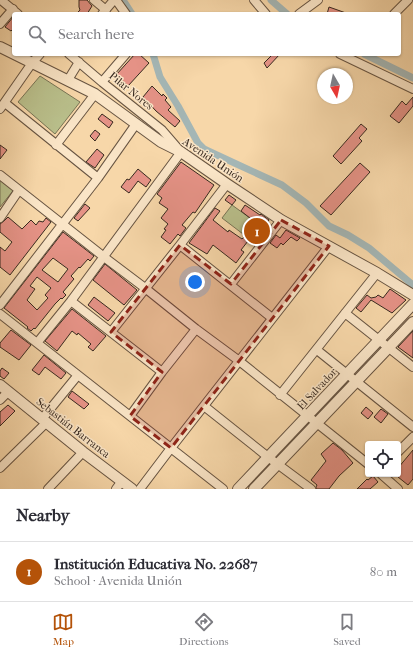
<!DOCTYPE html>
<html lang="en">
<head>
<meta charset="utf-8">
<style>
	body { margin:0; font-family:"IM FELL French Canon",serif; background:#f2f2f3; color:#2b2b33 }
	.controls { position:absolute; right:12px; bottom:12px; display:grid; overflow:hidden; border-radius:4px; box-shadow:0 1px 3px #0004 }
	.controls button { width:36px; height:36px; display:grid; place-items:center; padding:0; border:0; border-bottom:1px solid #e1e1e2; background:#fff; color:#2b2b33; font:20px sans-serif }
	.compass { position:absolute; left:317px; top:68px; width:36px; height:36px; border-radius:50%; background:#fff; box-shadow:0 1px 3px #0004; rotate:171deg }
	.you { position:absolute; left:195px; top:282px; width:14px; height:14px; margin:-10px; border:3px solid #fff; border-radius:50%; background:#1a73e8; box-shadow:0 0 0 6px #1a73e833 }
	.badge { display:grid; place-items:center; width:26px; height:26px; border-radius:50%; background:#b45309; color:#fff; font-size:13px; font-weight:700 }
	.pin { position:absolute; translate:-50% -50%; border:2px solid #fff; box-shadow:0 1px 4px #0006 }
	.list { margin:0; padding:0; list-style:none }
	h2 { display:flex; justify-content:space-between; align-items:center; height:52px; margin:0; padding:0 16px; font-size:17px }
	h2 small { font-size:13px; font-weight:400; color:#7c7c81 }
	.list li { display:grid; grid-template-columns:26px 1fr auto; gap:12px; align-items:center; box-sizing:border-box; height:60px; padding:0 16px; border-top:1px solid #e1e1e2 }
	.list b { display:block; font-size:15px; white-space:nowrap }
	.list p { margin:0; font-size:13px; white-space:nowrap; color:#7c7c81 }
	.list em { font-size:13px; font-style:normal; color:#7c7c81 }
	.icon { flex:none; width:22px; height:22px; fill:none; stroke:currentColor; stroke-width:2; stroke-linecap:round; stroke-linejoin:round }
	.map { position:relative; flex:none; width:413px; height:489px; overflow:hidden }
	.search { position:absolute; background:#fff; box-shadow:0 1px 3px #0004; left:12px; right:12px; top:12px; height:44px; display:flex; align-items:center; gap:10px; box-sizing:border-box; padding:0 14px; border-radius:4px; color:#7c7c81; font-size:15px }
	.sheet { height:112px; background:#fff }
	nav { display:flex; justify-content:space-around; align-items:center; box-sizing:border-box; height:56px; border-top:1px solid #e1e1e2; background:#fff; font-size:11px; color:#7c7c81 }
	nav a { display:grid; justify-items:center; gap:2px }
	nav .on { color:#b45309 }
	.map>svg:first-child { display:block }
</style>
</head>
<body>
<div class="map">
<svg width="413" height="489" viewBox="0 0 413 489">
	<rect width="100%" height="100%" fill="#f7d7a9"/>
	<filter id="stains"><feTurbulence type="fractalNoise" baseFrequency=".005" numOctaves="4"/><feColorMatrix values="0 0 0 0 .2 0 0 0 0 .09 0 0 0 0 .02 0 0 0 .5 -.17"/></filter>
	<radialGradient id="worn" r=".72"><stop offset=".6" stop-color="#630" stop-opacity="0"/><stop offset="1" stop-color="#630" stop-opacity=".3"/></radialGradient>
	<path fill="#b9bf8b" stroke="#787455" d="M40 76 80 102 55 134 18 102Z
		M0 175 16 187 0 207Z
		M232 205 254 221 243 234 222 218Z"/>
	<g fill="none" stroke-linecap="round" stroke-linejoin="round">
		<path stroke="#a4b6b5" stroke-width="7" d="M123 0 132 14
			M271 0 287 14
			M153 54 160 77 178 106 198 143 204 149 282 185 306 203 329 226 348 235 369 248 413 285
			M364 54 413 78"/>
	</g>
	<path fill="#e59286" stroke="#37291f" fill-rule="evenodd" d="M79 0H87L92 6 87 14H76L80 10 79 7Z
		M329 7 346 13V14H327Z
		M13 17 14 28 11 31 5 27Z
		M135 54H139L149 63 128 86 116 75Z
		M273 54H280L267 68 264 63Z
		M152 86 162 96 163 94 167 98 165 100 171 107 168 110 180 121 175 127 156 111 143 97Z
		M413 97V106L399 123 390 116 402 101 406 105Z
		M102 114 113 122 109 128 98 119Z
		M361 124 367 129 359 138 362 141 341 164 333 156Z
		M95 130 100 134 95 141 90 136Z
		M0 145 7 150 0 159Z
		M97 149 104 155 95 168 86 162Z
		M181 162 214 185 195 213 193 212 182 225 186 228 180 236 178 234 170 244 161 237 166 230 164 229 168 224 161 218 168 209 159 203 162 198 157 194Z
		M360 163 370 172 331 215 320 206Z
		M138 169 151 180 146 187 138 181 129 193 121 187 127 179 129 180Z
		M229 195 236 200 232 205 225 200Z
		M85 204 90 208 78 221 74 218Z
		M245 205 260 215 261 214 269 220 265 225 263 224 256 235 249 241H248L241 250 244 252 236 263 213 245 207 254 189 243 215 208 220 211 213 220 228 232 229 230 242 239 250 231 255 222 241 211Z
		M8 217 22 229 31 220 36 225 39 221 43 222 46 218 51 222 10 275 0 267V247L5 251 12 242 0 232V224L4 221Z
		M286 230 300 238 297 241 291 237 283 245 281 243 277 248 270 243 276 235 280 238Z
		M63 232 94 256 90 261 88 259 80 268 79 267 71 276 74 279 63 292 66 295 62 299 61 298 55 304 35 329 34 328 31 331 27 328 28 327 4 308ZM53 258 68 269 58 282 42 270ZM37 277 51 288 45 295 48 298 37 310 27 300 35 289 30 286Z
		M105 264 137 290 124 305 93 280Z
		M390 289 406 300 392 313 371 300 361 312 356 308 367 295 371 298 376 297 378 295 383 298Z
		M94 297 115 313 108 321 88 305Z
		M72 309 106 336 93 351 88 347 91 344 78 333 77 335 72 331 57 351 45 341Z
		M11 330 31 345 19 360 0 347V343Z
		M413 331V358L398 347Z
		M44 355 66 373 61 379 45 367 39 375 32 370Z
		M2 368 9 373 4 379 0 376V371Z
		M72 391 89 404 84 409 68 397Z
		M8 405 15 411 0 426V412Z
		M366 407 373 413 368 419 361 413Z
		M381 409 388 414 381 423 374 417Z
		M333 443 342 450 353 463 339 476 329 489H316V487L317 485 311 480 326 461 321 454Z
		M413 450V479L408 485 398 477V468Z
		M373 476 378 482 370 489H357L367 479 368 480Z"/>
	<g fill="none" stroke-linecap="round" stroke-linejoin="round">
		<g stroke="#675442" stroke-width="10">
			<path id="minor" d="M1 0 18 14
				M94 0 106 10
				M116 0 126 14
				M254 0 266 14
				M102 14 114 0
				M299 14 318 0
				M394 14 408 0
				M0 24 13 9
				M340 54 413 89
				M68 80 79 62
				M102 82 126 54
				M5 103 98 178
				M0 109 32 63 40 54
				M56 145 95 94
				M0 175 104 257 145 288 196 329 238 360 368 464
				M0 218 19 190
				M180 245 272 318
				M231 284 281 220
				M71 301 162 372
				M0 305 98 178 136 124
				M345 313 413 367
				M0 314 223 489
				M111 332 180 245 227 184
				M37 343 71 301 181 152 162 130 102 82 69 54
				M317 350 413 427
				M280 395 377 273
				M0 400 8 392
				M204 406 268 457 311 489
				M130 416 162 372 196 329
				M42 419 78 375
				M398 452 413 437
				M0 468 47 422
				M381 474 398 489
				M48 489 83 452
				M116 489 122 481
				M140 489 171 448 329 246"/>
		</g>
		<g stroke="#675442" stroke-width="12">
			<path id="tertiary" d="M0 47 95 94 161 142 181 152 227 184 281 220 377 273 413 295
				M0 385 83 452 132 489
				M238 489 413 304
				M254 489 413 322"/>
		</g>
		<use href="#minor" stroke="#fae5c7" stroke-width="8"/>
		<use href="#tertiary" stroke="#fae5c7" stroke-width="10"/>
	</g>
	<path fill="#8f2418" fill-opacity="0.2" stroke="#8f2418" stroke-width="3" stroke-dasharray="8 5" stroke-linejoin="round" d="M281 220 329 246 171 448 130 416 162 372 111 332 180 245 231 284Z"/>
	<g text-anchor="middle" dominant-baseline="central" stroke-width="3" stroke-linejoin="round" paint-order="stroke">
		<g font-size="11" fill="#37291f" stroke="#fae5c7">
			<text transform="translate(131 91) rotate(39)">Pilar Nores</text>
			<text transform="translate(213 160) rotate(34)">Avenida Unión</text>
			<text transform="translate(317 389) rotate(-47)">El Salvador</text>
			<text transform="translate(73 428) rotate(38)">Sebastián Barranca</text>
		</g>
	</g>
	<rect width="100%" height="100%" filter="url(#stains)"/>
	<rect width="100%" height="100%" fill="url(#worn)"/>
</svg>
<div class="controls">
<button><svg class="icon" aria-label="locate" viewBox="0 0 24 24"><circle cx="12" cy="12" r="6"/><path d="M12 2v4M12 18v4M2 12h4M18 12h4"/></svg></button>
</div>
<svg class="compass" viewBox="-18 -18 36 36"><path d="M0-13l5 13h-10z" fill="#e53935"/><path d="M0 13l5-13h-10z" fill="#7c7c81"/></svg>
<div class="you"></div>
<div class="pin badge" style="left:257px;top:231px">1</div>
<div class="search"><svg class="icon" aria-label="search" viewBox="0 0 24 24"><circle cx="10" cy="10" r="6"/><path d="M15 15l6 6"/></svg>Search here</div>
</div>
<section class="sheet">
<h2>Nearby<small></small></h2>
<ul class="list">
<li><span class="badge">1</span><div><b>Institución Educativa No. 22687</b><p>School · Avenida Unión</p></div><em>80 m</em></li>
</ul>
</section>
<nav>
<a class="on"><svg class="icon" aria-label="map" viewBox="0 0 24 24"><path d="M3 6l6-2 6 2 6-2v14l-6 2-6-2-6 2zM9 4v14M15 6v14"/></svg>Map</a>
<a><svg class="icon" aria-label="directions" viewBox="0 0 24 24"><path d="M12 3l9 9-9 9-9-9zM9 14v-3h6M13 9l2 2-2 2"/></svg>Directions</a>
<a><svg class="icon" aria-label="saved" viewBox="0 0 24 24"><path d="M7 4h10v16l-5-4-5 4z"/></svg>Saved</a>
</nav>
</body>
</html>
